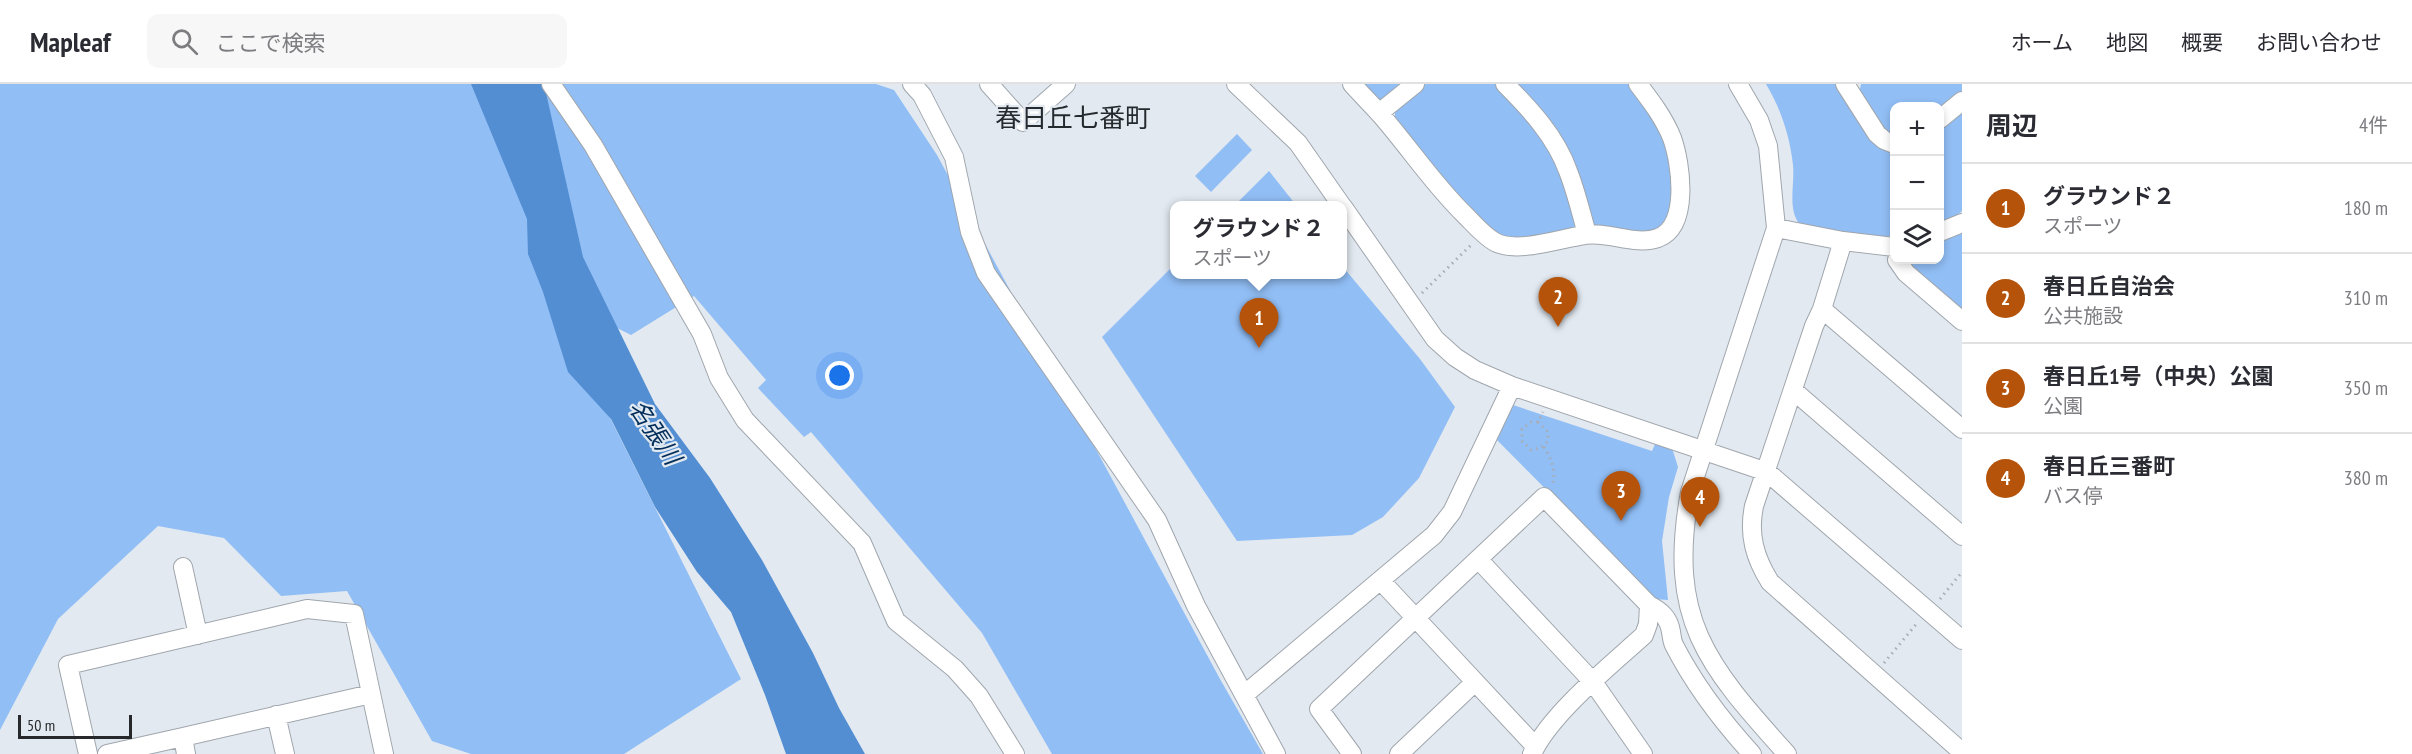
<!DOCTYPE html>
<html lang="ja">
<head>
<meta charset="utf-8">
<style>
	body { margin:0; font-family:"PT Sans Narrow","Noto Sans JP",sans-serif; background:#f7f7f7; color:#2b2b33 }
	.controls { position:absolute; right:18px; top:18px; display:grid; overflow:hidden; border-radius:12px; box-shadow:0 3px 9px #0003 }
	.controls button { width:54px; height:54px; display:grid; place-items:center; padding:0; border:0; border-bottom:2px solid #e1e1e2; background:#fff; color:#2b2b33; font:30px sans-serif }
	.scale { position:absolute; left:18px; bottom:15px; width:114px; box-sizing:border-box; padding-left:6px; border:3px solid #26282b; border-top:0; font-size:16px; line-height:21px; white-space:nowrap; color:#26282b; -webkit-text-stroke:4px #e2e9f0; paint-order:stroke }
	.you { position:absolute; left:840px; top:292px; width:21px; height:21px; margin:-15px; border:4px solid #fff; border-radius:50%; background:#1a73e8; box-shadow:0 0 0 9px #1a73e833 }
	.badge { display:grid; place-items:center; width:39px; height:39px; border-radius:50%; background:#b45309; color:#fff; font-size:20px; font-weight:700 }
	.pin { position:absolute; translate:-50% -50px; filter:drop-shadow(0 2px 3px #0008) }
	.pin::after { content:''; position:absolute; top:32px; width:21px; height:18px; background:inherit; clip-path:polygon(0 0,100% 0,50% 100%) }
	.popup { position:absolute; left:1170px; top:117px; width:177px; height:78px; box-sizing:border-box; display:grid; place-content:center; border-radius:12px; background:#fff; filter:drop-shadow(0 2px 4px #0005); font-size:20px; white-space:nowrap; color:#7c7c81 }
	.popup b { font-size:22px; color:#2b2b33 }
	.popup::after { content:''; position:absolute; left:50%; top:100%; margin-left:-12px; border:12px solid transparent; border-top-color:#fff }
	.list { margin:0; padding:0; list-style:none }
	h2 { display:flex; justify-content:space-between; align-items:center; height:78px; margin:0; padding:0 24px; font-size:26px }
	h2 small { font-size:20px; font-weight:400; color:#7c7c81 }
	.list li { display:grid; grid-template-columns:39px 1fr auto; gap:18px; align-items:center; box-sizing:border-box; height:90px; padding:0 24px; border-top:2px solid #e1e1e2 }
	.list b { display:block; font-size:22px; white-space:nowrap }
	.list p { margin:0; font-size:20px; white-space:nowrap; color:#7c7c81 }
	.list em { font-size:20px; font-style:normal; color:#7c7c81 }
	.icon { flex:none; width:33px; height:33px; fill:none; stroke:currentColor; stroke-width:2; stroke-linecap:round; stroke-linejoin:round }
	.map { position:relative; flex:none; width:1962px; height:670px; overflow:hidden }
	header { display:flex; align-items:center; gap:36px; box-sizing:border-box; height:84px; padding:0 30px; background:#fff; border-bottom:2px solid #e1e1e2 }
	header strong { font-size:28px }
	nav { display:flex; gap:33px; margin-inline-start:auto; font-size:21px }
	.search { width:420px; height:54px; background:#f7f7f7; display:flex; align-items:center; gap:15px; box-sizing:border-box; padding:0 21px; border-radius:12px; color:#7c7c81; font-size:22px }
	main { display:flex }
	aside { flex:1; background:#fff }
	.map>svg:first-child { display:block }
</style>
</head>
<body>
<header>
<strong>Mapleaf</strong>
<div class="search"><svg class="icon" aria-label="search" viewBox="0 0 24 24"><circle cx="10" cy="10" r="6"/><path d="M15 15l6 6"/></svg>ここで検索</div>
<nav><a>ホーム</a><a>地図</a><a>概要</a><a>お問い合わせ</a></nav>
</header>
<main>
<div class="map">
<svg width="1962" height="670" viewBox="0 0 1962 670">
	<rect width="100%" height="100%" fill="#e2e9f0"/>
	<path fill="#91bef5" d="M0 0H876L894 6 937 71 1220 595 1263 670H1052L982 549 811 348 804 353 758 304 766 296 694 212 631 251 545 208 557 228 741 595 624 670H471L432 657 347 507 281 512 224 454 158 442 58 535 0 646Z
		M1361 0H1404L1381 17 1376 15Z
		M1426 0H1496C1521 27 1549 56 1562 91 1568 107 1571 124 1576 141L1570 147C1555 149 1518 158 1505 154 1474 147 1416 64 1395 37V26Z
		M1513 0H1630C1640 16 1656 33 1663 51 1673 75 1685 144 1647 149 1633 151 1615 147 1600 146L1594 141Z
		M1766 0H1838L1894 66V152L1876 153 1800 141C1787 125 1795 101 1793 81 1790 53 1781 25 1766 0Z
		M1861 0H1962V8L1940 25V22H1894V52L1884 48 1859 10Z
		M1962 27V127L1955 133 1940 138V44Z
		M1237 50 1252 66 1211 108 1195 92Z
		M1269 87 1296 121H1235Z
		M1962 148V227L1904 176H1940V157Z
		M1175 180V190H1343V183L1420 275 1455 323 1419 394 1383 433 1352 451 1237 457 1102 253Z
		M1510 320 1652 367 1656 358 1672 364 1678 383 1669 413 1662 457 1668 516 1655 515 1494 353Z"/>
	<path fill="#538ed3" d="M471 0H544L583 173 655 320 710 394 762 476 813 569 839 624 865 670H786L765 611 731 528 697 488 655 423 611 335 568 288 543 208 528 170 527 135Z"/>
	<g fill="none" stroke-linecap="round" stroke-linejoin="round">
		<g stroke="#a0a6ad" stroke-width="20">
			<path id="minor" d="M551 0 593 61 702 250 719 294 745 336 862 459 896 537 955 585 979 612 1015 670
				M912 0 922 11 954 73 970 148 986 189 1157 436 1196 522 1276 670
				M989 0 1023 38 1066 0
				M1236 0 1298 59 1342 122
				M1352 0C1361 10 1371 20 1380 30 1409 63 1433 100 1465 131 1474 140 1484 152 1495 158 1517 170 1562 154 1585 151 1608 147 1635 162 1658 154 1690 142 1681 79 1672 54 1664 34 1651 17 1638 0
				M1505 0C1530 25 1556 53 1568 87 1576 107 1581 129 1587 150
				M1738 0 1759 36 1768 62 1776 144 1690 408C1667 535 1706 580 1787 670
				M1845 0 1877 50 1884 56 1894 60
				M1379 29 1415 0
				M1940 35 1962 17
				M1343 123 1435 255 1455 273 1475 286 1512 302 1767 388 1962 556
				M1776 144 1843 157 1894 163
				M1940 148 1962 139
				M1843 157 1822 225 1814 242 1754 422C1748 451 1755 474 1770 498L1962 668
				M1897 176 1906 189 1962 237
				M1822 225 1962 345
				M1794 307 1962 452
				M1478 475 1593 598 1643 670
				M183 483 198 551
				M1381 497 1535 662
				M1244 611 1434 451 1452 428 1512 302
				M276 631 285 670
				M183 653 371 610
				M88 670 68 581 307 525 354 530 384 670
				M107 670 183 653 186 670
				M1352 670 1319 625 1544 413 1649 521C1661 527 1669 534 1671 548 1672 553 1672 557 1674 561 1695 602 1721 636 1752 670
				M1399 670 1475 598
				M1532 670C1550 630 1611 581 1644 551L1648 540 1649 521"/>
		</g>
		<path stroke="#a7adb3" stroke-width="3" stroke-dasharray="1.5 4.5" stroke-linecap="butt" d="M1422 209 1471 161
			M1538 338 1548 348C1550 360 1542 364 1531 366L1522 357V345L1531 338H1538L1543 328
			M1544 363C1551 374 1557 388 1552 402
			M1940 515 1962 488
			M1884 579 1918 538"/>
		<use href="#minor" stroke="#fff" stroke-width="18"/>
	</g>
	<g text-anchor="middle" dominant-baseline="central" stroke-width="4.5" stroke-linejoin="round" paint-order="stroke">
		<g font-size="24" font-style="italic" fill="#032e5a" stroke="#e2e9f0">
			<text transform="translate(655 348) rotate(56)">名張川</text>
		</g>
		<g font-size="26" fill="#252a2f" stroke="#e2e9f0">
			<text x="1073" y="33">春日丘七番町</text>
		</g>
	</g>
</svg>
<div class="controls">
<button>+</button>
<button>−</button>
<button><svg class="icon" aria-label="layers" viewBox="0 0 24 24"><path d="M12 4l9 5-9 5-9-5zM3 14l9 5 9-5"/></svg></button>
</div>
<div class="scale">50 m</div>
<div class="you"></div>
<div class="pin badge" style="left:1259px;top:264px">1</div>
<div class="popup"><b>グラウンド２</b>スポーツ</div>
<div class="pin badge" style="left:1558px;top:243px">2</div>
<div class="pin badge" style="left:1621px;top:437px">3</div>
<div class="pin badge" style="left:1700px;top:443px">4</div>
</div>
<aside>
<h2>周辺<small>4件</small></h2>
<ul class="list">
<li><span class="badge">1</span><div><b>グラウンド２</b><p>スポーツ</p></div><em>180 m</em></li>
<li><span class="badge">2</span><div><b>春日丘自治会</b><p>公共施設</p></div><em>310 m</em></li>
<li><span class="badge">3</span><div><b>春日丘1号（中央）公園</b><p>公園</p></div><em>350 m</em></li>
<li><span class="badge">4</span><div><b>春日丘三番町</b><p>バス停</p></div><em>380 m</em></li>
</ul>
</aside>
</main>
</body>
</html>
